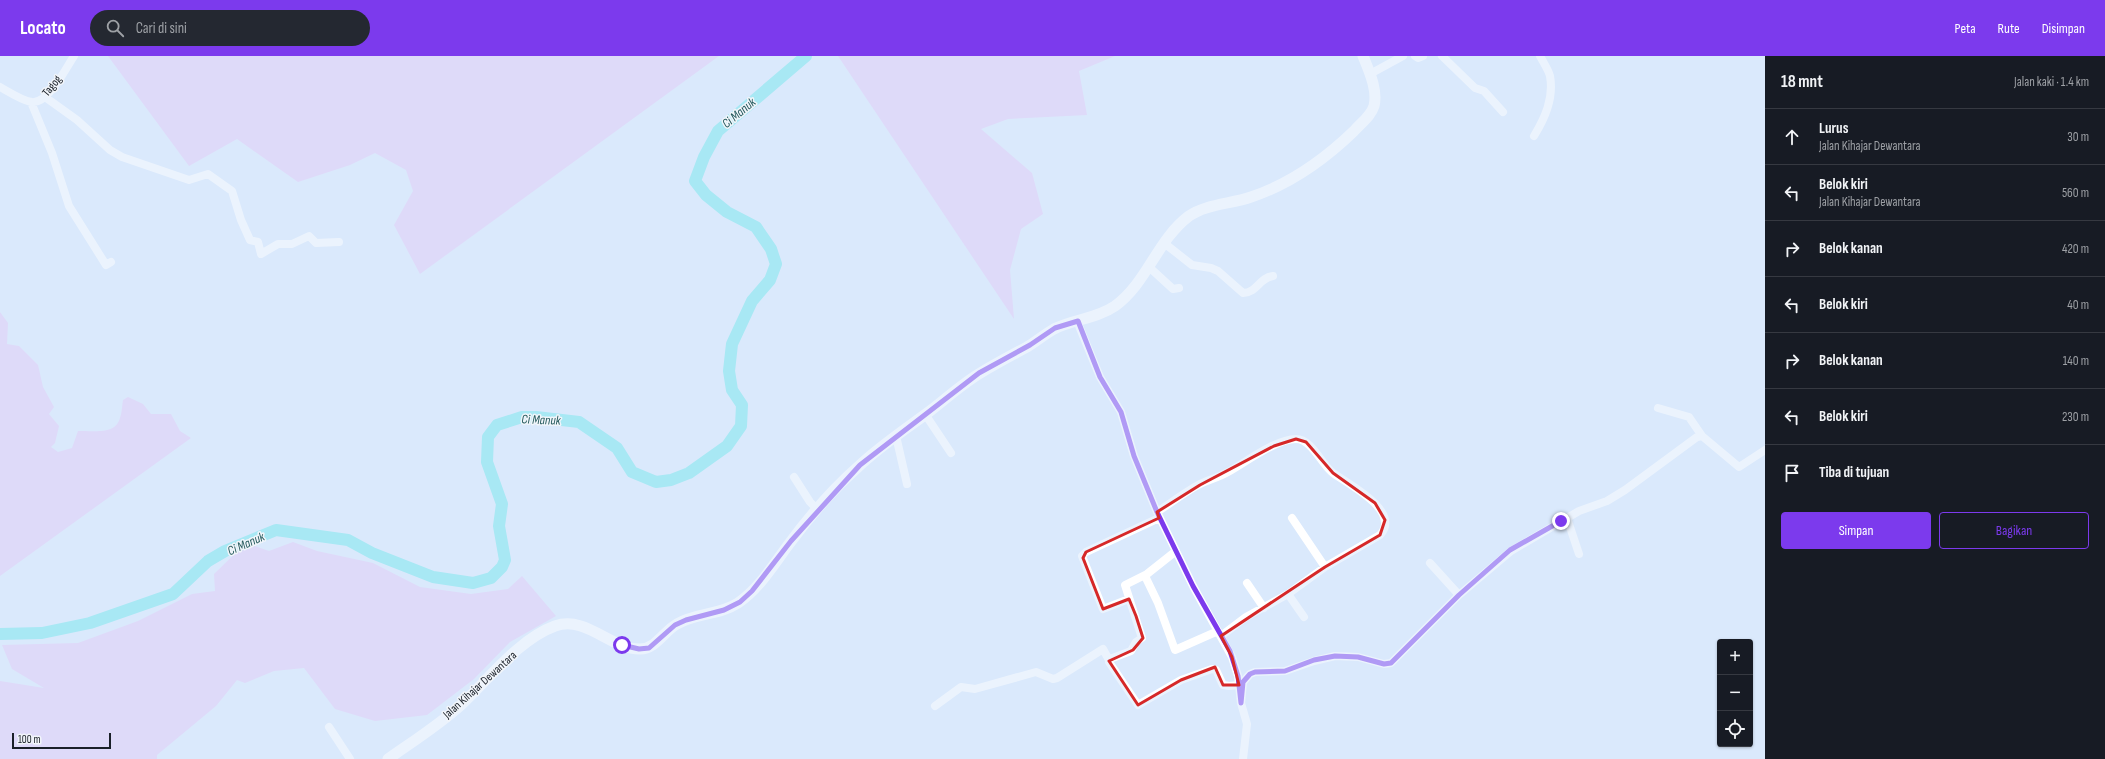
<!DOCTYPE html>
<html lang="id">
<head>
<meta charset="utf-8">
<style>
	body { margin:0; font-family:"Sofia Sans Condensed",sans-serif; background:#242831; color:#f1f3f6 }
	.controls { position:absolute; right:12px; bottom:12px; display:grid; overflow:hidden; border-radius:4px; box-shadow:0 1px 3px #0004 }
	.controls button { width:36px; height:36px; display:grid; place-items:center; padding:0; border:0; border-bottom:1px solid #363941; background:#171b24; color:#f1f3f6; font:20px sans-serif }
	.scale { position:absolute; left:12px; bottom:10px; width:99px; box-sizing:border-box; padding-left:4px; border:2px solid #1a2029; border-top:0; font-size:11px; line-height:14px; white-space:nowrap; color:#1a2029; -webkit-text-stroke:3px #f1f5fa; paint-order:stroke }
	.stop { position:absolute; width:12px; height:12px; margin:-9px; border:3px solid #7c3aed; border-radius:50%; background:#fff }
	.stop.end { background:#7c3aed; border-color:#fff; box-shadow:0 1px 4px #0008 }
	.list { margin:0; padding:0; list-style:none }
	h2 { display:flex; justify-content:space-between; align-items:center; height:52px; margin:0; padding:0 16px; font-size:17px }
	h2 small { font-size:13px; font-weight:400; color:#9ea1a6 }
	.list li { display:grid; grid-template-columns:26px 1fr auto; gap:12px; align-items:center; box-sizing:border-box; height:56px; padding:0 16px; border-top:1px solid #363941 }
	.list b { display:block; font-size:15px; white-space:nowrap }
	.list p { margin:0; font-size:13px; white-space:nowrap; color:#9ea1a6 }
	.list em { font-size:13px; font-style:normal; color:#9ea1a6 }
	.actions { display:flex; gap:8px; padding:12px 16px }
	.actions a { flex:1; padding:9px 0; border:1px solid #7c3aed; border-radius:4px; text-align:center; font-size:14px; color:#7c3aed }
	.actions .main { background:#7c3aed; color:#fff }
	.icon { flex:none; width:22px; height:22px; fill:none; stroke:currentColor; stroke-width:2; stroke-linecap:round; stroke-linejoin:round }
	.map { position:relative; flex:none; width:1765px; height:703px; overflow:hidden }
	header { display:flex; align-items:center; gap:24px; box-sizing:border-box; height:56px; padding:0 20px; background:#7c3aed; color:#fff }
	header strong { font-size:19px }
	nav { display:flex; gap:22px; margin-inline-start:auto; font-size:14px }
	.search { width:280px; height:36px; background:#242831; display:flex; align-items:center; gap:10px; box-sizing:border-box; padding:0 14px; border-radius:22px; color:#9ea1a6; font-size:15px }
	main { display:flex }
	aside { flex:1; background:#171b24 }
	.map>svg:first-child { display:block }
</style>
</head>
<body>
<header>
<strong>Locato</strong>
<div class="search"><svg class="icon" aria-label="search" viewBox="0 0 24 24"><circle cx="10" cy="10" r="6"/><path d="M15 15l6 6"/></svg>Cari di sini</div>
<nav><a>Peta</a><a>Rute</a><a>Disimpan</a></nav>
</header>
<main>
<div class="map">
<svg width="1765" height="703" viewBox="0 0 1765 703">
	<rect width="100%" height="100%" fill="#dae9fc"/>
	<path fill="#e3c7f7" d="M108 0H719L420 218 394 169 413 135 406 114 375 97 350 109 298 126 237 83 189 110Z
		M838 0H1115L1079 15 1087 59 1008 63 981 73 1032 117 1043 158 1021 173 1010 214 1014 263Z
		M0 256 8 267 7 288 19 290 38 309 43 331 54 351 49 358 59 370 55 387 51 391 58 396 72 392 78 375C92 374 115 380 120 362 122 356 122 350 123 344L128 341 143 348 151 358H171L180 375 191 382 0 520Z
		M293 486 317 495 373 507 420 531 471 538 508 533 522 520 556 560 510 586 474 623 427 659 375 665 335 653 304 612 274 615 245 627 237 624 216 650 157 699V703H0V625L44 632 12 613 2 589 78 587 138 565 192 538 215 535 214 518 246 487 269 495Z"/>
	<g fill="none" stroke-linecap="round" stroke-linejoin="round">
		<path stroke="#6ae6ec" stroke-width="12" d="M0 578 42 577 90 567 173 538 208 505 225 495 276 474 348 484 372 497 433 521 473 527 491 522 502 511 505 504 499 470 502 448 487 406 488 381 497 369 522 361H536L579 366 617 392 632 416 656 426 671 424 689 417 727 390 741 370 742 349 732 334 729 315 732 288 752 245 770 224 776 208 771 193 756 171 727 156 706 139 695 125 704 101 718 75 806 0"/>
		<path stroke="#fff" stroke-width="8" d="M1415 0 1418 2 1423 0
			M1442 0 1475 32 1484 35 1503 56
			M1370 18 1403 0
			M0 31C9 36 21 44 31 46 48 49 66 12 74 0
			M45 41 77 64 110 94 122 101 189 124 208 118 232 135 241 164 250 184 258 186 261 198 278 188H292L309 180 316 187 339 186
			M31 46 52 97 69 150 106 209 111 206
			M1534 80C1545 62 1554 42 1550 20 1548 13 1543 6 1540 0
			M1164 187 1192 209 1211 212 1218 215 1243 237C1258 236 1259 222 1273 220
			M1149 211 1173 233 1179 232
			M1077 265 1100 321 1121 356 1134 400 1157 456 1193 530 1232 601 1238 620 1241 647 1247 668 1243 703
			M1658 352 1689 361 1702 380
			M925 358 951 397
			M896 380 907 428
			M794 421 810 446 818 454
			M1157 456C1171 447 1185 436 1200 428 1209 424 1219 421 1228 416 1246 406 1276 383 1296 383 1312 383 1321 408 1333 417 1348 428 1402 455 1380 479L1325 511 1288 538 1246 561 1221 580
			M1292 462 1325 511
			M1567 462 1579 498
			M1176 495 1147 518 1125 529 1142 582 1136 586 1131 595 1110 603 1109 606 1138 649 1181 624 1212 613 1216 614 1223 629 1229 630 1239 629
			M1430 507 1459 539
			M1145 520 1158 547 1175 594 1218 575
			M1247 527 1264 552
			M1288 538 1304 561
			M1129 543 1103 553 1082 500 1086 496 1159 462
			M1241 647 1243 626 1250 618 1255 616 1285 615 1314 605 1335 600 1358 601 1384 608 1391 607 1459 539 1511 495 1579 455 1607 445 1625 434 1697 381 1702 380 1739 411 1765 394
			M935 650 961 631 975 633 1036 616 1053 623 1057 622 1103 593 1109 604
			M329 671 350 703"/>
		<path stroke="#fff" stroke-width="11" d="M388 703C412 686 439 669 461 649 488 624 519 583 555 570 586 559 610 593 640 593 656 593 664 575 677 568 695 557 720 559 738 547 759 533 774 508 789 488 809 461 833 433 858 411 880 390 906 373 930 355 947 342 963 327 982 316 997 307 1012 299 1027 291 1037 285 1045 278 1054 273 1074 263 1096 263 1115 250 1147 227 1157 184 1189 160 1206 148 1231 148 1251 141 1290 128 1324 104 1354 75 1361 67 1371 60 1374 50 1378 34 1369 15 1363 0"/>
	</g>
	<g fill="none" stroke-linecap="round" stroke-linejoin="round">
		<path stroke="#7c3aed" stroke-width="5" d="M622 589 639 593 649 592 675 569 686 564 724 554 740 546 752 535 791 485 860 409 979 317 1030 289 1055 272 1078 265 1100 321 1121 356 1134 400 1157 456 1193 530 1230 595 1238 620 1241 647 1243 626 1250 618 1255 616 1285 615 1314 604 1335 600 1358 601 1384 608 1391 607 1459 539 1510 494 1561 465"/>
	</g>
	<path d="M0 0H1765V703H0ZM1296 383 1306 386 1333 417 1375 447 1385 464 1380 479 1325 511 1221 580 1232 601 1239 629H1223L1215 611 1181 624 1138 649 1109 605 1133 594 1143 582 1136 560 1129 543 1103 553 1083 502 1086 496 1159 462 1157 456 1200 429 1274 390Z" fill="#dae9fc" fill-opacity=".55" fill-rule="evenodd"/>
	<path fill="none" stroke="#d62828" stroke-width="3" stroke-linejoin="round" d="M1296 383 1306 386 1333 417 1375 447 1385 464 1380 479 1325 511 1221 580 1232 601 1239 629H1223L1215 611 1181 624 1138 649 1109 605 1133 594 1143 582 1136 560 1129 543 1103 553 1083 502 1086 496 1159 462 1157 456 1200 429 1274 390Z"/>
	<g text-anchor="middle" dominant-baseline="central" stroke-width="3" stroke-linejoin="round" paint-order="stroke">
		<g font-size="12" fill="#1a2029" stroke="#f1f5fa">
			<text transform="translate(52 30) rotate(-51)">Tagog</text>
			<text transform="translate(480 629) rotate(-42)">Jalan Kihajar Dewantara</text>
		</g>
		<g font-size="13" font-style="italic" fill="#24595c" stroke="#f1f5fa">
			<text transform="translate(739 57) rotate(-40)">Ci Manuk</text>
			<text transform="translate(541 364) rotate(2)">Ci Manuk</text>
			<text transform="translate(246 488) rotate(-24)">Ci Manuk</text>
		</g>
	</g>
</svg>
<div class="controls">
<button>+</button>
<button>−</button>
<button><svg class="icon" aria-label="locate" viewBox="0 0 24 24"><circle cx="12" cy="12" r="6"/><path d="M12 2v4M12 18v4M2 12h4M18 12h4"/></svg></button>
</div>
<div class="scale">100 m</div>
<div class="stop" style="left:622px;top:589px"></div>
<div class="stop end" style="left:1561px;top:465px"></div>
</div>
<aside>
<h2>18 mnt<small>Jalan kaki · 1.4 km</small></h2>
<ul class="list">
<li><svg class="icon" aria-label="ahead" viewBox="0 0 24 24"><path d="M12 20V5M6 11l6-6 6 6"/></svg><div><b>Lurus</b><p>Jalan Kihajar Dewantara</p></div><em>30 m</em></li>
<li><svg class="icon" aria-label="left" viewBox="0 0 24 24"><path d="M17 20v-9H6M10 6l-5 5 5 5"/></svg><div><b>Belok kiri</b><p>Jalan Kihajar Dewantara</p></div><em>560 m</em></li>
<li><svg class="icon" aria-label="right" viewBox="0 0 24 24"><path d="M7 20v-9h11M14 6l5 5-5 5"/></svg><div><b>Belok kanan</b></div><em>420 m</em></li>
<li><svg class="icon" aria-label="left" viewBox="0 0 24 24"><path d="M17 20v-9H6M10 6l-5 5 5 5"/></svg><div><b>Belok kiri</b></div><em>40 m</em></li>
<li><svg class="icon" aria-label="right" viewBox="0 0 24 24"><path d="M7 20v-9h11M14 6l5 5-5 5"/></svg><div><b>Belok kanan</b></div><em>140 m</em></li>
<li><svg class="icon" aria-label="left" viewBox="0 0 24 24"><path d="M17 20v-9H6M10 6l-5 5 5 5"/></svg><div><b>Belok kiri</b></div><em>230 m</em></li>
<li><svg class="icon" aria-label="arrive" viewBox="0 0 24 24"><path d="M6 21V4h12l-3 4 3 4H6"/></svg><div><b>Tiba di tujuan</b></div></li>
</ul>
<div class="actions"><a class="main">Simpan</a><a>Bagikan</a></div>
</aside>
</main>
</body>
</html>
